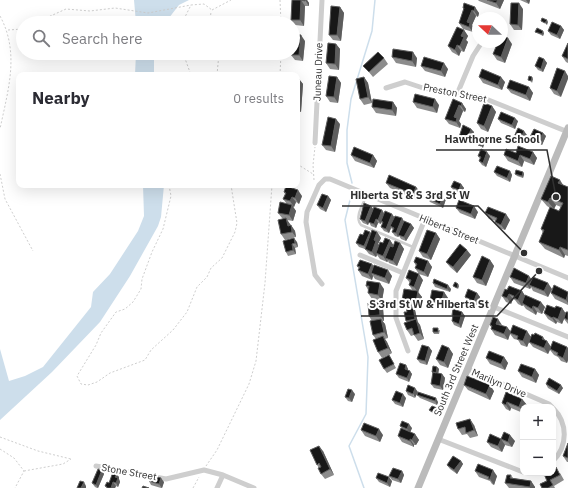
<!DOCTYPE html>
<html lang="en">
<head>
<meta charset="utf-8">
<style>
	body { margin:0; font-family:"IBM Plex Sans",sans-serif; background:#f7f7f7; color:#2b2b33 }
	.controls { position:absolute; right:12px; bottom:12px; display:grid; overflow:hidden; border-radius:8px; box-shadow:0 4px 16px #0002 }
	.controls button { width:36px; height:36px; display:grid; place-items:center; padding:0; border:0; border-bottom:1px solid #e1e1e2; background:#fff; color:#2b2b33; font:20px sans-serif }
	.compass { position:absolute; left:472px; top:12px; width:36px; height:36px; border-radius:50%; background:#fff; box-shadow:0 4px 16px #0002; rotate:292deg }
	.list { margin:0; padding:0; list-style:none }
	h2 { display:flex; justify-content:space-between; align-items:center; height:52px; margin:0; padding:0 16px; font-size:17px }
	h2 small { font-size:13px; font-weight:400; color:#7c7c81 }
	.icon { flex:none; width:22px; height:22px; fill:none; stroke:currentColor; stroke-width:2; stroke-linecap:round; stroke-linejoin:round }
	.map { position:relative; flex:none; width:568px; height:488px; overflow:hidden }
	.search { position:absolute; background:#fff; box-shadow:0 4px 16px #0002; left:16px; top:16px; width:284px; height:44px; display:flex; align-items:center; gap:10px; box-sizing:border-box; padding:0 14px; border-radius:22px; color:#7c7c81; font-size:15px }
	.panel { position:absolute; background:#fff; box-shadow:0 4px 16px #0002; left:16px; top:72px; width:284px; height:116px; border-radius:8px }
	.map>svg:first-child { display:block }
</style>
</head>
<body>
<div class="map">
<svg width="568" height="488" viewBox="0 0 568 488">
	<rect width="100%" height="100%" fill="#fff"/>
	<path fill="#cddeeb" d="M134 0H189L179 5 165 23H136Z
		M136 53H154V75H135Z
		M143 185H164L161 217 158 226 130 276 100 322 52 372 0 420V349L9 381 25 376 43 367 91 307 93 292 110 274 138 231 144 216Z"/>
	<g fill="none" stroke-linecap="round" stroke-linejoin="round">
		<path stroke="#cddeeb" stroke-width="1.5" d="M352 183 347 163V130L351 99 372 31 375 0
			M351 196 345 220 368 357 366 414 349 446 364 488"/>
		<path stroke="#cecece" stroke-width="1" stroke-dasharray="2 2" stroke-linecap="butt" d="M280 0 281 23
			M212 10 231 0
			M0 16C20 53 8 90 0 129
			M35 23 66 9 90 11 115 8 148 13 191 5
			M182 23 191 5 204 4 212 10
			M210 23 211 11
			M8 30 23 29
			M183 53 191 75
			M217 75 219 53
			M280 75 281 53
			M297 164 313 174
			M0 174 5 199 33 251
			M314 180 313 165 315 147
			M169 185 171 196 163 229 152 252 142 279 141 289 133 302 125 309 116 312 101 333 96 345 77 376 81 384 88 385 97 382 110 373 145 360 151 350 173 330 187 312 197 287 207 277 211 268 222 258 235 232 237 223 231 185
			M0 437 38 451 71 459
			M0 449 14 458 24 471 15 488
			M206 466 217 450 249 384 256 361 265 283 272 185
			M24 471 63 464 71 459
			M193 488 199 477"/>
		<path stroke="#cecece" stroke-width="2.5" d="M367 195C363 204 354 217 361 225L413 247"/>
		<path stroke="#cecece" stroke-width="5" d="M386 88 405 82 423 88 481 97 568 132
			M458 92 473 56 482 42
			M315 143 322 0
			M360 255 403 273
			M322 284 315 275 306 222 307 212 319 185 325 179H330L568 278
			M494 307 568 337
			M408 351 396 318V291L425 219
			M468 369 549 404 552 407
			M553 408C568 423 568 446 553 461
			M438 439 523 472
			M96 466 166 479 204 470 223 475 254 488
			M217 488 223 475"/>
		<path stroke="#bbb" stroke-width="7" d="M418 488 568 128"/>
	</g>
	<path fill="#8c8c8c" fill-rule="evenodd" d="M292 0H307L309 3V6H305L304 26 295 25 291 20Z
		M478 0H504L500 9 479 1Z
		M520 0H530L529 4Z
		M464 3 479 13 478 17 476 16 472 25 474 28 473 32 463 29 459 23 464 10 463 8Z
		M340 7 344 13 341 41 333 40 329 35Z
		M523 9 522 30H514L510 24Z
		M561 26 564 30 560 39 551 35 548 31Z
		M464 30 468 36 466 40 468 42 464 52 461 51 459 56 452 52 448 46Z
		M535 32 544 33 543 36Z
		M305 41 303 61 295 60 291 55Z
		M568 43V63L566 62 562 56Z
		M336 44 340 49 339 70 330 69 326 63Z
		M512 44 505 63 497 60 493 54Z
		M392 57 417 58 416 67 396 63Z
		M384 58 388 64 373 77 368 71 363 66Z
		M544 59 547 63 543 72 538 70 535 66Z
		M421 66 448 69 445 77 425 71Z
		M557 68 561 97 554 94 550 88Z
		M337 77 341 83 338 103 330 102 326 96Z
		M364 77 368 83 372 103 393 102 397 108 396 116 376 113 372 107V103L364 105 360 99Z
		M479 77 505 82 502 90 483 83Z
		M297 79H299L303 84 301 112H297Z
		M529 87 533 93 530 101 511 93 507 88Z
		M413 102 439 105 437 113 417 108Z
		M462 103 466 109 465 112 463 111 459 121 461 124 460 128 449 124 445 119Z
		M492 106 496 112 488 132 481 129 477 123Z
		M498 119 518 121 515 129 501 123Z
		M340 124 335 152 326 150 322 145Z
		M471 129 474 132 469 144 461 141 459 137Z
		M543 133 546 136 542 145 533 141 530 137Z
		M527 135 523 145 516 143 513 139Z
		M533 152 537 158 534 165 524 161 522 167 508 161 504 155 516 153Z
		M351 155H373L377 161 374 168 355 161Z
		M478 156H490L486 167 482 165 479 161 480 159Z
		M510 171 512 175 510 182 497 176 494 172Z
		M523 172 524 174 523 178 517 176 515 174Z
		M386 183 416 187 420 192 417 200 390 188Z
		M461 184 464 188 462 194 454 191 451 187Z
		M564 186 568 187V256L565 255 564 258 545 249 539 242 543 233 541 229 550 208 547 206 541 199ZM556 205 561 207 559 211 554 209Z
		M284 192 302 196 299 204 296 202 294 207H293L296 211 293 221 287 220 295 231 296 237 285 240 281 234 284 219 282 218 278 213 287 204 283 199 285 194Z
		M328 196 331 200 326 212 320 209 317 205Z
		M427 198 446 199 443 208 430 202Z
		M456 208 478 212 475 219 460 213Z
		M373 209 382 210 384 213 394 217 402 218 404 221 411 224 414 228 406 241 401 239 399 236 398 237 395 236 392 232 393 230 391 228 389 233 384 231 381 227 383 224 381 222V224L378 223 376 228 371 226 369 222 368 225 363 223 360 219Z
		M485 213 510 220 505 230 499 228 495 222 496 221 489 219Z
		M377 232 381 238 378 244 379 245 390 240 393 245 400 243 404 249 397 266 389 263 388 261 387 262 380 259 377 255 376 257 369 254 365 249 359 247 356 243 363 235Z
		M436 233 440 239 431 260 423 257 419 251Z
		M283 241 297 242 298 247 295 248 296 254 288 256 286 252Z
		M471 255 457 273 450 267 446 262Z
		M490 260 494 266 486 286 477 283 473 277Z
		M428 261 432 267 428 277 419 274 415 268 416 266 414 262Z
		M357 266 373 267 392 276 389 284 375 279 373 276 372 280 362 276 358 270 359 269Z
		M510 277 531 280 552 289 548 297 533 291 531 287 530 289 514 283Z
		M406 278 423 280 418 292 422 297 420 308 413 307 415 310 418 323 420 325 424 339 418 341 414 335 411 336 407 330V322L406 321 407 312 411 306 406 305 402 300 413 291 409 285 410 283Z
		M433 283 451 289 450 292 435 287Z
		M366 286 384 289 382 301 372 299 368 293V290Z
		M507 290 522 291 525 296 545 307 542 314 537 312 536 315 526 309 523 305 522 306 518 304 515 300 513 299 511 304 506 302 502 296Z
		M444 292 448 298 445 310 438 308 437 306H434L430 300Z
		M568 292V305L555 299 551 293Z
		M477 293 480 297 477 305 467 301 465 297Z
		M379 302 383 308 384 321H382L385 324 388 338 385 339 387 342 392 353 389 355 396 368 387 373 384 369 388 355 382 358 378 352 376 339 373 335 372 321 369 316Z
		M555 308H562L566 314 568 312V324L564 319 562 324 557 322 556 324 548 319 544 313Z
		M462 312 465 316 461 328 454 325 452 321 453 317 452 315Z
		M490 325 507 327 510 331 547 341 551 347 568 348V360L567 363 561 361 558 357 554 355 550 350 548 354 533 347 529 342 527 347 521 345 518 340 514 339 510 334 508 340 495 335 491 329V327Z
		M440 330 439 334H434L433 332Z
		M429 347 432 351 427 365 420 363 417 359Z
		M449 348 453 354 448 368 440 365 436 359Z
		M504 357 508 363 505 370 490 364 486 358Z
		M406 365 408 369V370L412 374 409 382 399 378 396 374Z
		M437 367 439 369 438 373 442 374 445 378 443 390 434 388 431 384 433 374 432 372Z
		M535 369 539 375 536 383 522 377 518 371Z
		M546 384 563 388 559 394 548 388Z
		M408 385 415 398 408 395 406 391Z
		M464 385 494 391 490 400 468 390Z
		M355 394 352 402 348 401 345 397Z
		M417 395 438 402 437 405 420 398Z
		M406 398 403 407 395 404 392 400Z
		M522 399 527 405 523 407V413L511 408 510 411 506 409 502 403Z
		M429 410H438L436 414 431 412Z
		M474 425 478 436 470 438 467 434 462 435 458 429Z
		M400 426 412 428 410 432 415 434 419 440 416 445H414V447L402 442 398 436 403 429Z
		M361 430 383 435 380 442 365 436Z
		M553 436 555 441 553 442Z
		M501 439 515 441 512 447 505 445 502 452 491 447 487 442Z
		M568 443V462H567L563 456Z
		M323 451 334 475 325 479 321 474 319 468 317 465Z
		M461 461 463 464 457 474 450 469 447 465Z
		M102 470 104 474 98 488H97L95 487 92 483Z
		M402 471 404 475 401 483 392 480 389 476Z
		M475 471 497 476 494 485 492 484 490 481 479 477Z
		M560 473 564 480 554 486 555 488H542L540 484Z
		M511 475 513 478 531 481 535 487V488H509L505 483Z
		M119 477V479L120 482 118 487 116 486 115 488H107L105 486 109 483Z
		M376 478 392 481 390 487 379 482Z
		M149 481 164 482 162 488H161L151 485Z"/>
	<path fill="#5d5d5d" d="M301 0 305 6 304 26 300 20Z
		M305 0H307L309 3V6Z
		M498 0H504L500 9 496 3Z
		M526 0H530L529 4Z
		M519 3 523 9 522 30 518 25Z
		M340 7 344 13 341 41 337 35Z
		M475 7 479 13 478 17 474 11Z
		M472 10 476 16 472 25 474 28 473 32 469 27 467 22Z
		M547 20 548 22 547 25 545 23Z
		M561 26 564 30 560 39 557 35Z
		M464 30 468 36 466 40 468 42 464 52 460 46 461 36Z
		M543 31 544 33 543 36 542 34Z
		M301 35 305 41 303 61 299 55Z
		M508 38 512 44 505 63 501 57Z
		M336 44 340 49 339 70 335 64Z
		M457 45 461 51 459 56 455 50Z
		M413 52 417 58 416 67 412 61Z
		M544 59 547 63 543 72 541 69Z
		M444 63 448 69 445 77 441 71Z
		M565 71 568 76V79L561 97 557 91Z
		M337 77 341 83 338 103 334 97Z
		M364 77 368 83 372 103 368 97Z
		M501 77 505 82 502 90 498 85Z
		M532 77 533 79 532 83 531 81Z
		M299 79 303 84 301 112 297 107Z
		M529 87 533 93 530 101 526 95Z
		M435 99 439 105 437 113 433 107Z
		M393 102 397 108 396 116 392 110Z
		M462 103 466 109 465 112 461 106Z
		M459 105 463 111 459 121 461 124 460 128 456 122 454 117Z
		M492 106 496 112 488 132 484 126Z
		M297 117 299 120 297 140Z
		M515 118 518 121 515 129 512 125Z
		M336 119 340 124 335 152 331 146Z
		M471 129 474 132 469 144 467 140Z
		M524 131 527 135 523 145 520 141Z
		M543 133 546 136 542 145 539 141Z
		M484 140 485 142 483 148 481 146Z
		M487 152 490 156 486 167 483 163Z
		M533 152 537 158 534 165 530 159Z
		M373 155 377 161 374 168 370 163Z
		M520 155 524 161 522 167 518 161Z
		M510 171 512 175 510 182 507 178Z
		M523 172 524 174 523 178 522 176Z
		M560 180 565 188 558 183Z
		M461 184 464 188 462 194 459 190Z
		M416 187 420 192 417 200 413 194Z
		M298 190 302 196 299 204 295 198Z
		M328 196 331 200 326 212 323 208Z
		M443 196 446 199 443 208 440 204Z
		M292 197 296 202 294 207 290 201Z
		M550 198 556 205 554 209 548 202Z
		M292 205 296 211 293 221 289 215Z
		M371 206 374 210 368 225 365 221Z
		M474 206 478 212 475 219 471 214Z
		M382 210 384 214 381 224 378 220Z
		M392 214 395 218 390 226 391 228 389 233 386 229Z
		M506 214 510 220 505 230 501 225Z
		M286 218 290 224 292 231 288 226Z
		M402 218 404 222 398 235 399 236 398 237 396 233Z
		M376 219 378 223 376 228 374 224Z
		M411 224 414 228 406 241 404 237Z
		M291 225 295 231 296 237 292 232Z
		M370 232 372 236 367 250 364 246Z
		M377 232 381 238 378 244 380 246 376 253 377 255 376 257 372 252 374 240Z
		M436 233 440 239 431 260 427 254Z
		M294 238 297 242 298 247 295 243Z
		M390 240 394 246 385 258 388 261 387 262 383 256Z
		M400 243 404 249 397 266 393 261Z
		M292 244 295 248 296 254 293 250Z
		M560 247 565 255 564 258 559 250Z
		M467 250 471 255 457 273 453 267Z
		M490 260 494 266 486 286 482 280Z
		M428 261 432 267 428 277 424 272Z
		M372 264 376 270 371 273 373 276 372 280 368 274Z
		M388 270 392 276 389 284 385 278Z
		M419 274 423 280 418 292 422 297 420 308 416 302 418 292 414 287Z
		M529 276 533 281 529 285 531 287 530 289 526 283Z
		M380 283 384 289 382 301 378 295Z
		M548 283 552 289 548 297 544 291Z
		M458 284 459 286 458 289 457 288Z
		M448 285 451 289 450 292 447 289Z
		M522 291 526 297 522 303 523 305 522 306 518 300Z
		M444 292 448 298 445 310 441 304Z
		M477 293 480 297 477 305 474 301Z
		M509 294 513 299 511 304 507 298Z
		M568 294V303L566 300Z
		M379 302 383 308 384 321 380 315Z
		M541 302 545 307 542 314 538 308Z
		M413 306 415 310 418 323 415 319Z
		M533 306 537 312 536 315 532 309Z
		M562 308 566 314 562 324 558 319Z
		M462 312 465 316 461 328 459 324Z
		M553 317 557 322 556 324 552 318Z
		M381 319 385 324 388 338 384 332Z
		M416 319 420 325 424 339 420 333Z
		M498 319 502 325 496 324Z
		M507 327 511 332 510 333V334L508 340 504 334Z
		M527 331 531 337 527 347 523 341Z
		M383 336 387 342 392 353 388 348Z
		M543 337 547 343V341L551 347 548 354 544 348 542 339Z
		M429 347 432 351 427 365 425 361Z
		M567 347 568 348V360L567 363 563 358Z
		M449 348 453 354 448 368 444 362Z
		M504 357 508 363 505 370 501 364Z
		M406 365 408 369 407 372 405 369Z
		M437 367 439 369 438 375 436 373Z
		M535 369 539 375 536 383 532 377Z
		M410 371 412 374 409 382 407 378Z
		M442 374 445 378 443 390 440 386Z
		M490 385 494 391 490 400 486 394Z
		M561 385 563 388 559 394 557 391Z
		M415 388 418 392 415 398 413 394Z
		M352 390 355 394 352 402 349 398Z
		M403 394 406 398 403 407 400 403Z
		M436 398 438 402 437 405 435 401Z
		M522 399 527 405 526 407H523V412L519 407Z
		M507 402 511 408 510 411 506 405Z
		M437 408 438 410 436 414 435 413Z
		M470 419 474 425 478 436 474 430Z
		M409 424 412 428 410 433 407 429Z
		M379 429 383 435 380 442 376 436Z
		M415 434 419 440 416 445 412 440Z
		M510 435 515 441 512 447 508 442Z
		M410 439 414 445V447L410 441Z
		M501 439 505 445 502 452 498 446Z
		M319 446 323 451 334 475 330 469Z
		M461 461 463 464 457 474 454 470Z
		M102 470 104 474 98 488 96 485Z
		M493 470 497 476 494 485 490 479Z
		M402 471 404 475 401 483 398 479Z
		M117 474 119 477V479L120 482 118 487 116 483 115 477Z
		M389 477 392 481 390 487 387 483Z
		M161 478 164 482 162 488 159 484Z
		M531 481 535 487V488H530V487Z
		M84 482 86 486V488H81Z
		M113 482 116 486 115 488H111Z"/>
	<path fill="#181818" stroke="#5d5d5d" d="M292 0H305V1L301 0 300 20H291Z
		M487 0H498L496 3Z
		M464 3 475 7 474 11 472 10 467 22 470 23 469 27 459 23 464 8H463Z
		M511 3H519L518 25 510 24Z
		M331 6 340 7 337 35H329Z
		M542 18 547 20 545 23 541 21Z
		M552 22 561 26 557 35 548 31Z
		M457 27 464 30 461 36 464 37 460 46 457 45 455 50 448 46Z
		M537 28 543 31 542 34 535 32Z
		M293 34 301 35 299 55H291V53H293Z
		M502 36 508 38 501 57 493 54 498 42H502Z
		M328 43 336 44 335 64 326 63Z
		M568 43V59L562 56Z
		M393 49 413 52 412 61 392 57Z
		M378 52 384 58 369 72 363 66Z
		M424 57 444 63 441 71 421 66Z
		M539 57 544 59 541 69 535 66Z
		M557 68 565 71 557 91 550 88Z
		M482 69 501 77 498 85 479 77Z
		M329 76 337 77 334 97 326 96Z
		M529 76 532 77 531 81 528 80Z
		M364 77 368 97 360 99 356 79Z
		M297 79H299L297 107Z
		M510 80 529 87 526 95 507 88Z
		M415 94 435 99 433 107 413 102Z
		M373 99 393 102 392 110 372 107Z
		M453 99 462 103 461 106 459 105 454 117 457 118 456 122 445 119Z
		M484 103 492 106 484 126 477 123Z
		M501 112 515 118 512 125 498 119Z
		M328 117 336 119 331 146 322 145Z
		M463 125 471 129 467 140 459 137Z
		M518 128 524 131 520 141 513 139Z
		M534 129 543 133 539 141 530 137Z
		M481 139 484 140 481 146 478 145Z
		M518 146 533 152 530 159 520 155 518 161 504 155 506 149 516 153Z
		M354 147 373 155 370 163 351 155Z
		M481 149 487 152 483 163 479 161 481 157 478 156Z
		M497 166 510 171 507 178 494 172Z
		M516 170 523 172 522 176 515 174Z
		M389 175 416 187 413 194 386 183Z
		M551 176 560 180 558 183 568 187V250L560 247 559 250 539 242 544 230 541 229 550 207 559 211 563 203 550 198 548 202 541 199Z
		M454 181 461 184 459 190 451 187Z
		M286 186 298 190 295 198 292 197 290 201 283 199 286 193 284 192Z
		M429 193 435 195 436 193 443 196 440 204 427 198Z
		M322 194 328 196 323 208 317 205Z
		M459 200 474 206 471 214 456 208Z
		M280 202 292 205 289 215 278 213Z
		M364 203 371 206 365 221 360 219Z
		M374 207 382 210 378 220 376 219 374 224 368 222Z
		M488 207 506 214 501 225 495 222 497 218 485 213Z
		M385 211 392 214 386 229 381 227 383 222 381 221Z
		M395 216 402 218 396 233 392 232 394 228 390 226Z
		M286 218 288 226 291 225 292 232 281 234 278 220Z
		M404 221 411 224 404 237 398 235Z
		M365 230 370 232 364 246 356 243 360 234 363 235Z
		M372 230 377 232 374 240 376 241 372 252 365 249Z
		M427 230 436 233 427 254 419 251Z
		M294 238 295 243 292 244 293 250 286 252 283 241Z
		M385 238 390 240 383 256 376 253 380 242 383 243Z
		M395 241 400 243 393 261 385 258 390 246 393 247Z
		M460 244 467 250 453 267 446 262Z
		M482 256 490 260 482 280 473 277Z
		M416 257 428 261 424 272 415 268 417 264 414 262Z
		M360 260 372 264 368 274 358 270 360 267 357 266Z
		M374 265 388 270 385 278 371 273Z
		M514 268 529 276 526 283 510 277Z
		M409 270 419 274 414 287 409 285 411 280 406 278Z
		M533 277 548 283 544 291 529 285Z
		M434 279 448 285 447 289 433 283Z
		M367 281 380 283 378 295 368 293 369 286H366Z
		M455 282 458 284 457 288 453 286Z
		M554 285 568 292V294L566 300 551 293Z
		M509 286 522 291 518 300 514 298V296L509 294 507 298 502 296 505 289 507 290Z
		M404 289 418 291 416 302 402 300Z
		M468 289 477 293 474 301 465 297Z
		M432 290 444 292 441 304 434 303 435 301 430 300Z
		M525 295 541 302 538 308 533 306 532 309 522 303Z
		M379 302 380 315 369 316 368 303Z
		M547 305 555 308 556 306 562 308 558 319 553 317 552 318 544 313Z
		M413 306 415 319 406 321 404 312H407L406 307Z
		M453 309 462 312 459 324 452 321 453 315H452Z
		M566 312H568V320L564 318Z
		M493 317 498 319 496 324 507 327 504 334 491 329 492 326 490 325Z
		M381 319 384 332 373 335 370 321Z
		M416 319 420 333 414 335 412 328 407 330 404 323Z
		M513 325 527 331 523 341 517 339 518 336 510 333Z
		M433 328H438V332H433Z
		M535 333 543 337 542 339 547 341 544 348 529 342 532 334 534 335Z
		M383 336 388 348 378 352 373 340Z
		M553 341 567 347 563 358 557 355 558 353 550 349Z
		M422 345 429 347 425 361 417 359Z
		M442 345 449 348 444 362 436 359Z
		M489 351 504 357 501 364 486 358Z
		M389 355 394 364 384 369 379 360Z
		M400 363 406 365 405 369 410 371 407 378 396 374Z
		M521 364 535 369 532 377 518 371Z
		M433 366 437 367 436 373 432 372Z
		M433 372 442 374 440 386 431 384Z
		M467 376 490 385 486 394 464 385Z
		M549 378 561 385 557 391 546 384Z
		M408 385 415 388 413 394 406 391Z
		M348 389 352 390 349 398 345 397Z
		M396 391 403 394 400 403 392 400Z
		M418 392 436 398 435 401 417 395Z
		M506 392 522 399 519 407 507 402 506 405 502 403Z
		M432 406 437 408 435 413 429 410Z
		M470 419 474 430 466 433 465 427 458 429 456 423Z
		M402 421 409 424 407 429 400 426Z
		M364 423 379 429 376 436 361 430Z
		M401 428 415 434 412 440 410 439V441L398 436Z
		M504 432 510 435 508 442 501 439 498 446 487 442 490 434 501 439Z
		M568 443V458L563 456Z
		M319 446 330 469 321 474 318 468 321 467 319 463 317 465 310 450Z
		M523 446V452L521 447Z
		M453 456 461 461 454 470 447 465Z
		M478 464 493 470 490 479H488L489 477 475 471Z
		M556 467 560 475 550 480 553 485 548 488H542L540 484 547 481 544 474 546 473H553V469Z
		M393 468 402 471 398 479 389 476Z
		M98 469 102 470 96 485 92 483Z
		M113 472 117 474 115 477 118 478 116 483 113 482 111 488H107V487L105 486 107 482 109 483Z
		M378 473 389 477 387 483 376 478Z
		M151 475 161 478 159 484 149 481Z
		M507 475H511L510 478 531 481 530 487 505 483Z
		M80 481 84 482 81 488H77Z
		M143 486 149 488H142Z"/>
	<g text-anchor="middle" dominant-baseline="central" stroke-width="4" stroke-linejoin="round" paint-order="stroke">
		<g font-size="10" fill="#313131" stroke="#fff">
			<text transform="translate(318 72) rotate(-88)">Juneau Drive</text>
			<text transform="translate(455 93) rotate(11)">Preston Street</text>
			<text transform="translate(449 229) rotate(22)">Hiberta Street</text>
			<text transform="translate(456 370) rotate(-67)">South 3rd Street West</text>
			<text transform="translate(499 383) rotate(23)">Marilyn Drive</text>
			<text transform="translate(129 472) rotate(10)">Stone Street</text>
		</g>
	</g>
	<path fill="none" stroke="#313131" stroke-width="1.5" d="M556 197L547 150H436M524 253L478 206H342M539 271L497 316H361"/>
	<g fill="#313131" stroke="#fff" stroke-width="1.5">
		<circle cx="556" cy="197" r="4"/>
		<circle cx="524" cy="253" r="4"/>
		<circle cx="539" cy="271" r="4"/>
	</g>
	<g font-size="11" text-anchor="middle" font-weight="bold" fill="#313131" stroke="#fff" stroke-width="4" stroke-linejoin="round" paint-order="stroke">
		<text x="492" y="143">Hawthorne School</text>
		<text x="410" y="199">Hiberta St &amp; S 3rd St W</text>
		<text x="429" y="308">S 3rd St W &amp; Hiberta St</text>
	</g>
</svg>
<div class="controls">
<button>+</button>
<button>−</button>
</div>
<svg class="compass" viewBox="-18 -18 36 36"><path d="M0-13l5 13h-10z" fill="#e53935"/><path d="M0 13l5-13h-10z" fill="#7c7c81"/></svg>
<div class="search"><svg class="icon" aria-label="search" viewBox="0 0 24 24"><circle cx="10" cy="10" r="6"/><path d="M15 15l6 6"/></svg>Search here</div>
<section class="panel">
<h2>Nearby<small>0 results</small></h2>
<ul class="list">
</ul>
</section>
</div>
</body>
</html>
